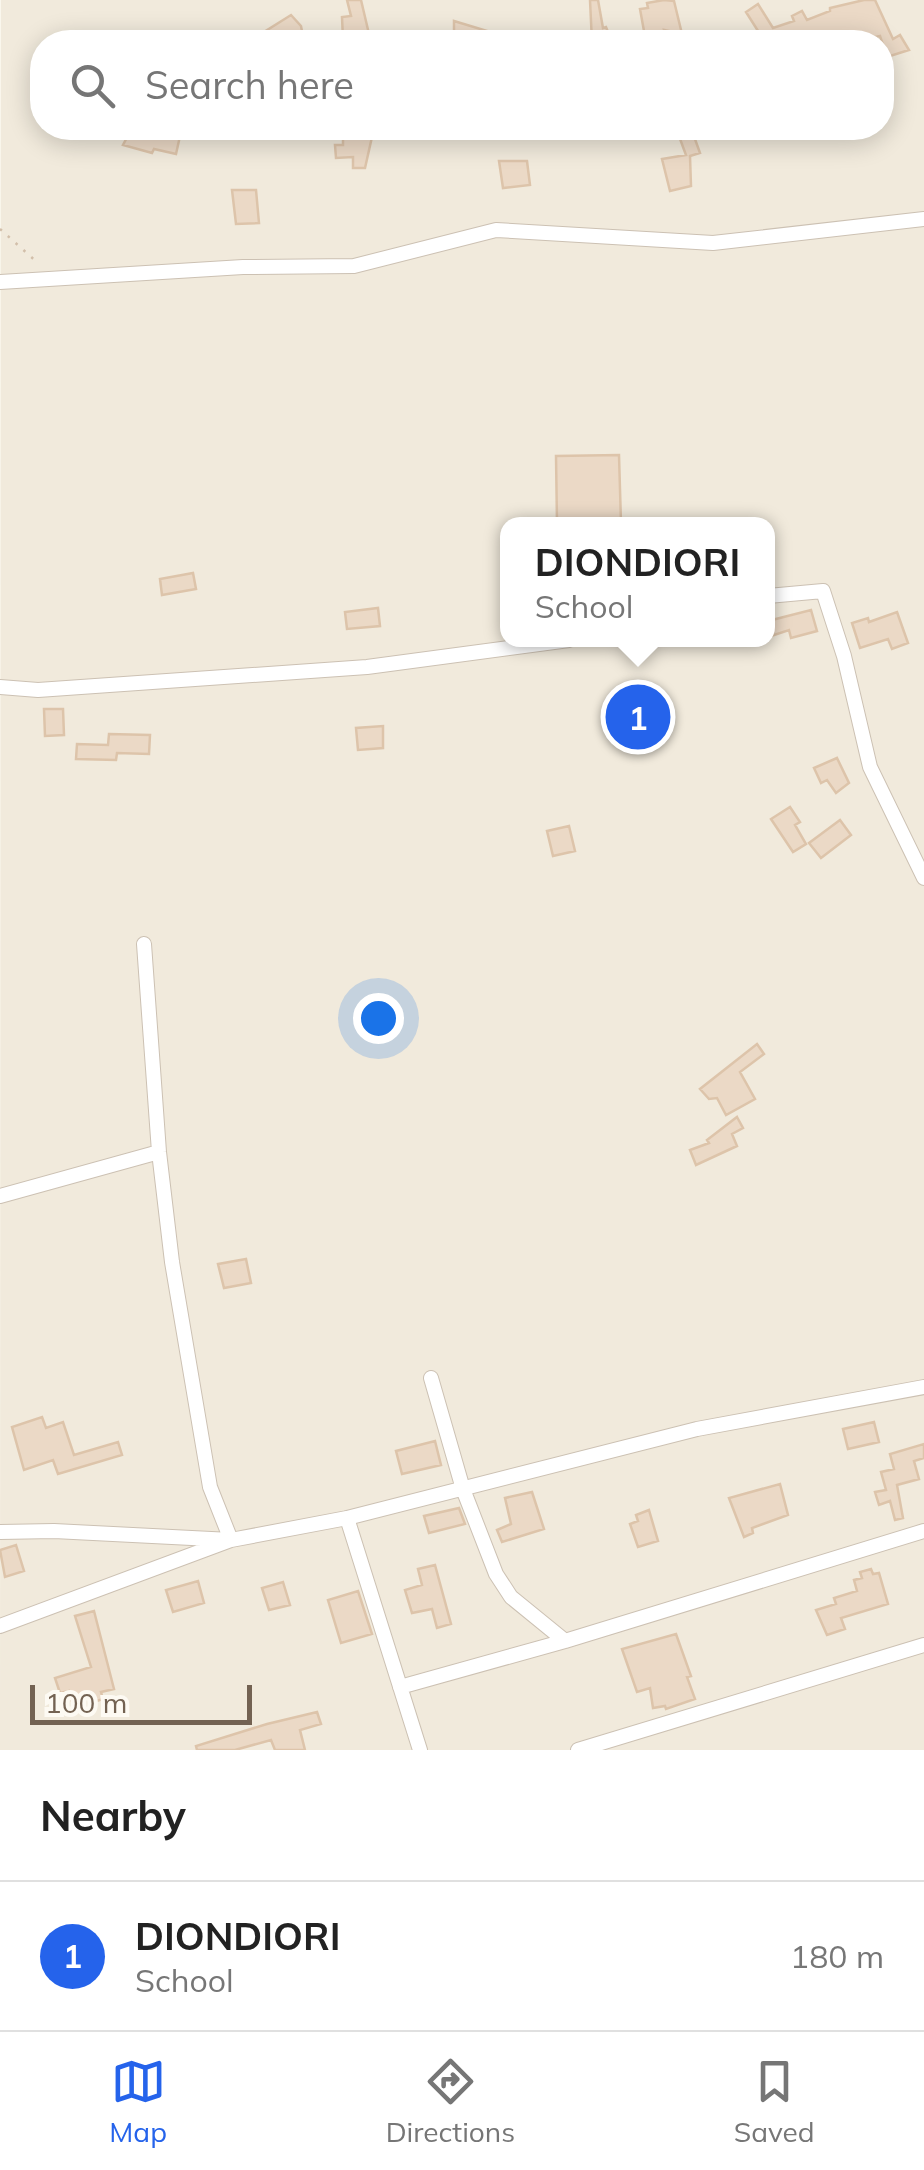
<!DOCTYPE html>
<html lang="en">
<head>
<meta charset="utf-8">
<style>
	body { margin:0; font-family:Mulish,sans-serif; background:#f2f2f2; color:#222 }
	.scale { position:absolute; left:30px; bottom:25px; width:222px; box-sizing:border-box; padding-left:10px; border:5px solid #736252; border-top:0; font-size:28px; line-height:35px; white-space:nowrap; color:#736252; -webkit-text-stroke:8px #fdfaf3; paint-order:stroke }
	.you { position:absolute; left:378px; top:1018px; width:35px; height:35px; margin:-25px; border:8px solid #fff; border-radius:50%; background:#1a73e8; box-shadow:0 0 0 15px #1a73e833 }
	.badge { display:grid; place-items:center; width:65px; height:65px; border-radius:50%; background:#2563eb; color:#fff; font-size:32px; font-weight:700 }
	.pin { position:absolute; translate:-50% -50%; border:5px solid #fff; box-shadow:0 2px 10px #0006 }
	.popup { position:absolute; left:500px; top:517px; width:275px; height:130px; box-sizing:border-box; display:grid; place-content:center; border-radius:20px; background:#fff; filter:drop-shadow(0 2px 8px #0005); font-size:32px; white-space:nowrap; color:#767676 }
	.popup b { font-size:38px; color:#222 }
	.popup::after { content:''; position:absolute; left:50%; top:100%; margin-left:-20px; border:20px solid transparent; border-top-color:#fff }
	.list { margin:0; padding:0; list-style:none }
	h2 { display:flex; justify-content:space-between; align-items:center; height:130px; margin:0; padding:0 40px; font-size:42px }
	h2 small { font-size:32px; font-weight:400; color:#767676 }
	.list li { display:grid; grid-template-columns:65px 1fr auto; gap:30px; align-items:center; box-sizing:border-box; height:150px; padding:0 40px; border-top:2px solid #e0e0e0 }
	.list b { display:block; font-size:38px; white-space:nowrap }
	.list p { margin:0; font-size:32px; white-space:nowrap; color:#767676 }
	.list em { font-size:32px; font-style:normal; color:#767676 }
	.icon { flex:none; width:55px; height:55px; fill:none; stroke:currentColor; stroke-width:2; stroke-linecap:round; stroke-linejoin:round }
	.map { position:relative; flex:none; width:924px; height:1750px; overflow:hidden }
	.search { position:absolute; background:#fff; box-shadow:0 5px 25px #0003; left:30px; right:30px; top:30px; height:110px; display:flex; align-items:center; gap:25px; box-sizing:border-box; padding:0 35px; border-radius:40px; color:#767676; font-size:38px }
	.sheet { height:280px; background:#fff }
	nav { display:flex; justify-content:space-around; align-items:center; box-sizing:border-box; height:140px; border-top:2px solid #e0e0e0; background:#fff; font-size:28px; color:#767676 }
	nav a { display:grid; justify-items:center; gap:5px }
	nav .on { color:#2563eb }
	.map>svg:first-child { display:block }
</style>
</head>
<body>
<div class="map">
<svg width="924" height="1750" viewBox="0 0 924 1750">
	<rect width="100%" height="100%" fill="#faf7ed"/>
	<path fill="#f1eadc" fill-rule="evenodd" d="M1 0H924V1750H0ZM42 42H882V128H42ZM508 524H768V640H508Z"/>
	<path fill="#ebd9c6" stroke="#ddc4aa" stroke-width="2.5" d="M347 0H361L369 34 343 39 342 17 351 16Z
		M590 0H598L603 28 606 27 612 42H592Z
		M664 0 674 1 682 34 664 30 666 39 646 42 640 9 648 8 647 3Z
		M864 0H875L893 39 900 35 909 50 887 57 880 36 853 42H765L746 12 758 4 773 28 794 21 792 16 802 11 807 20 830 11V8Z
		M291 15 301 26 304 42H248Z
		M454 21 494 33 492 42H472L454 37Z
		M132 128 180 136 176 154 154 149 152 153 123 145Z
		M343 128H374L365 168H353V157L336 158 335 145H343Z
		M676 128H691L700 153 690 156 691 186 670 191 662 159 686 155Z
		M499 161H527L530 185 503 188Z
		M232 190H256L259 223 236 224Z
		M619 455 621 523 557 524 556 456Z
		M193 573 196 589 162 595 160 579Z
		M378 608 380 626 347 629 345 612Z
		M811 610 817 631 791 638 789 630 768 637V621Z
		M897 612 908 643 892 649 888 639 860 648 852 623 868 618 869 622Z
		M44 709H63L64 735 45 736Z
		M383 726V748L358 750 356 728Z
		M109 734 150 735 149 754 117 753 116 760 76 759 77 744 108 745Z
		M837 758 849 783 836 793 827 780 821 783 814 768Z
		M790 807 800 822 795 825 806 844 793 852 771 819Z
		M840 820 851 835 821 858 809 843Z
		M569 826 575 851 553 856 547 831Z
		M757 1044 764 1054 740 1072 755 1099 726 1115 717 1098 709 1099 700 1089Z
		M737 1117 743 1128 732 1134 737 1146 696 1165 690 1150 709 1143 707 1140Z
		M246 1259 251 1283 224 1288 218 1264Z
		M42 1417 46 1428 63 1422 74 1455 118 1442 122 1455 58 1474 53 1460 24 1470 12 1427Z
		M874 1422 879 1442 848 1449 843 1429Z
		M435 1441 441 1465 402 1474 396 1451Z
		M924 1444V1458L914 1461 919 1479 897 1485 903 1518 895 1520 890 1501 879 1505 875 1492 886 1490 881 1472 894 1469 890 1454Z
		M780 1484 788 1515 752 1528 753 1533 744 1537 729 1498Z
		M532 1492 544 1529 502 1542 497 1530 511 1524 505 1498Z
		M459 1508 465 1524 429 1533 424 1516Z
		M649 1510 658 1541 638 1547 630 1524 638 1521 636 1515Z
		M16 1545 24 1571 5 1577 0 1550Z
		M435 1565 451 1624 437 1628 432 1609 412 1613 405 1590 422 1585 418 1569Z
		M871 1569 873 1574 879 1573 888 1604 841 1618 845 1629 827 1635 816 1610 836 1604 834 1598 857 1591 854 1580 862 1578 860 1572Z
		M198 1581 204 1603 173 1612 166 1590Z
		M283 1582 290 1605 269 1610 262 1588Z
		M358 1591 372 1634 341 1643 328 1600Z
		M94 1611 114 1689 101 1692 103 1699 91 1703 88 1695 71 1700 69 1691 60 1693 55 1678 91 1667 75 1616Z
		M676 1634 691 1676 687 1677 695 1699 666 1709 665 1706 653 1708 650 1688 637 1692 622 1649Z
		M317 1712 321 1724 300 1730 305 1750H275L271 1740 235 1750H197L196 1746 267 1724Z"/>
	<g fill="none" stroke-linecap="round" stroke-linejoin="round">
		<g stroke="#ccc1b3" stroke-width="16">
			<path id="street" d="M0 282 243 267 354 266 496 230 713 243 924 219
				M768 596 823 591 844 656 870 767 924 878
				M0 687 38 690 367 667 569 640
				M0 1196 159 1152
				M431 1378 463 1489 496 1574 511 1597 565 1641
				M347 1518 420 1750
				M0 1532 54 1531 231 1540 347 1518 697 1429 924 1387
				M0 1626 231 1540 210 1487 172 1262 159 1152 144 944
				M400 1687 565 1641 924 1531
				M578 1750 924 1645"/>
		</g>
		<path stroke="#d2bfaa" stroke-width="2.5" stroke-dasharray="2.5 8" stroke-linecap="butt" d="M0 229 39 264"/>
		<use href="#street" stroke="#fff" stroke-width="14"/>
	</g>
</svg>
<div class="scale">100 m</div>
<div class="you"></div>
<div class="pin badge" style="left:638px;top:717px">1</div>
<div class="popup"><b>DIONDIORI</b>School</div>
<div class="search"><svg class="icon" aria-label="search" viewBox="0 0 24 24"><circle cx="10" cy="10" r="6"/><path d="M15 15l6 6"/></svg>Search here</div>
</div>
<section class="sheet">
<h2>Nearby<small></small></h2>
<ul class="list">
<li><span class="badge">1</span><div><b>DIONDIORI</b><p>School</p></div><em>180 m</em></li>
</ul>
</section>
<nav>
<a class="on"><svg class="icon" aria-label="map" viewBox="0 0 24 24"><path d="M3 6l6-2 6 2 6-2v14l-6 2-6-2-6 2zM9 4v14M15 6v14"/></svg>Map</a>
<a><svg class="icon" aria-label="directions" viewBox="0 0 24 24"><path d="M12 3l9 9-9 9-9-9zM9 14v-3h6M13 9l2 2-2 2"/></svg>Directions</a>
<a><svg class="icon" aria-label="saved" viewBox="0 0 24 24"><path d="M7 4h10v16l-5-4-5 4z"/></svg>Saved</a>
</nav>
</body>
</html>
